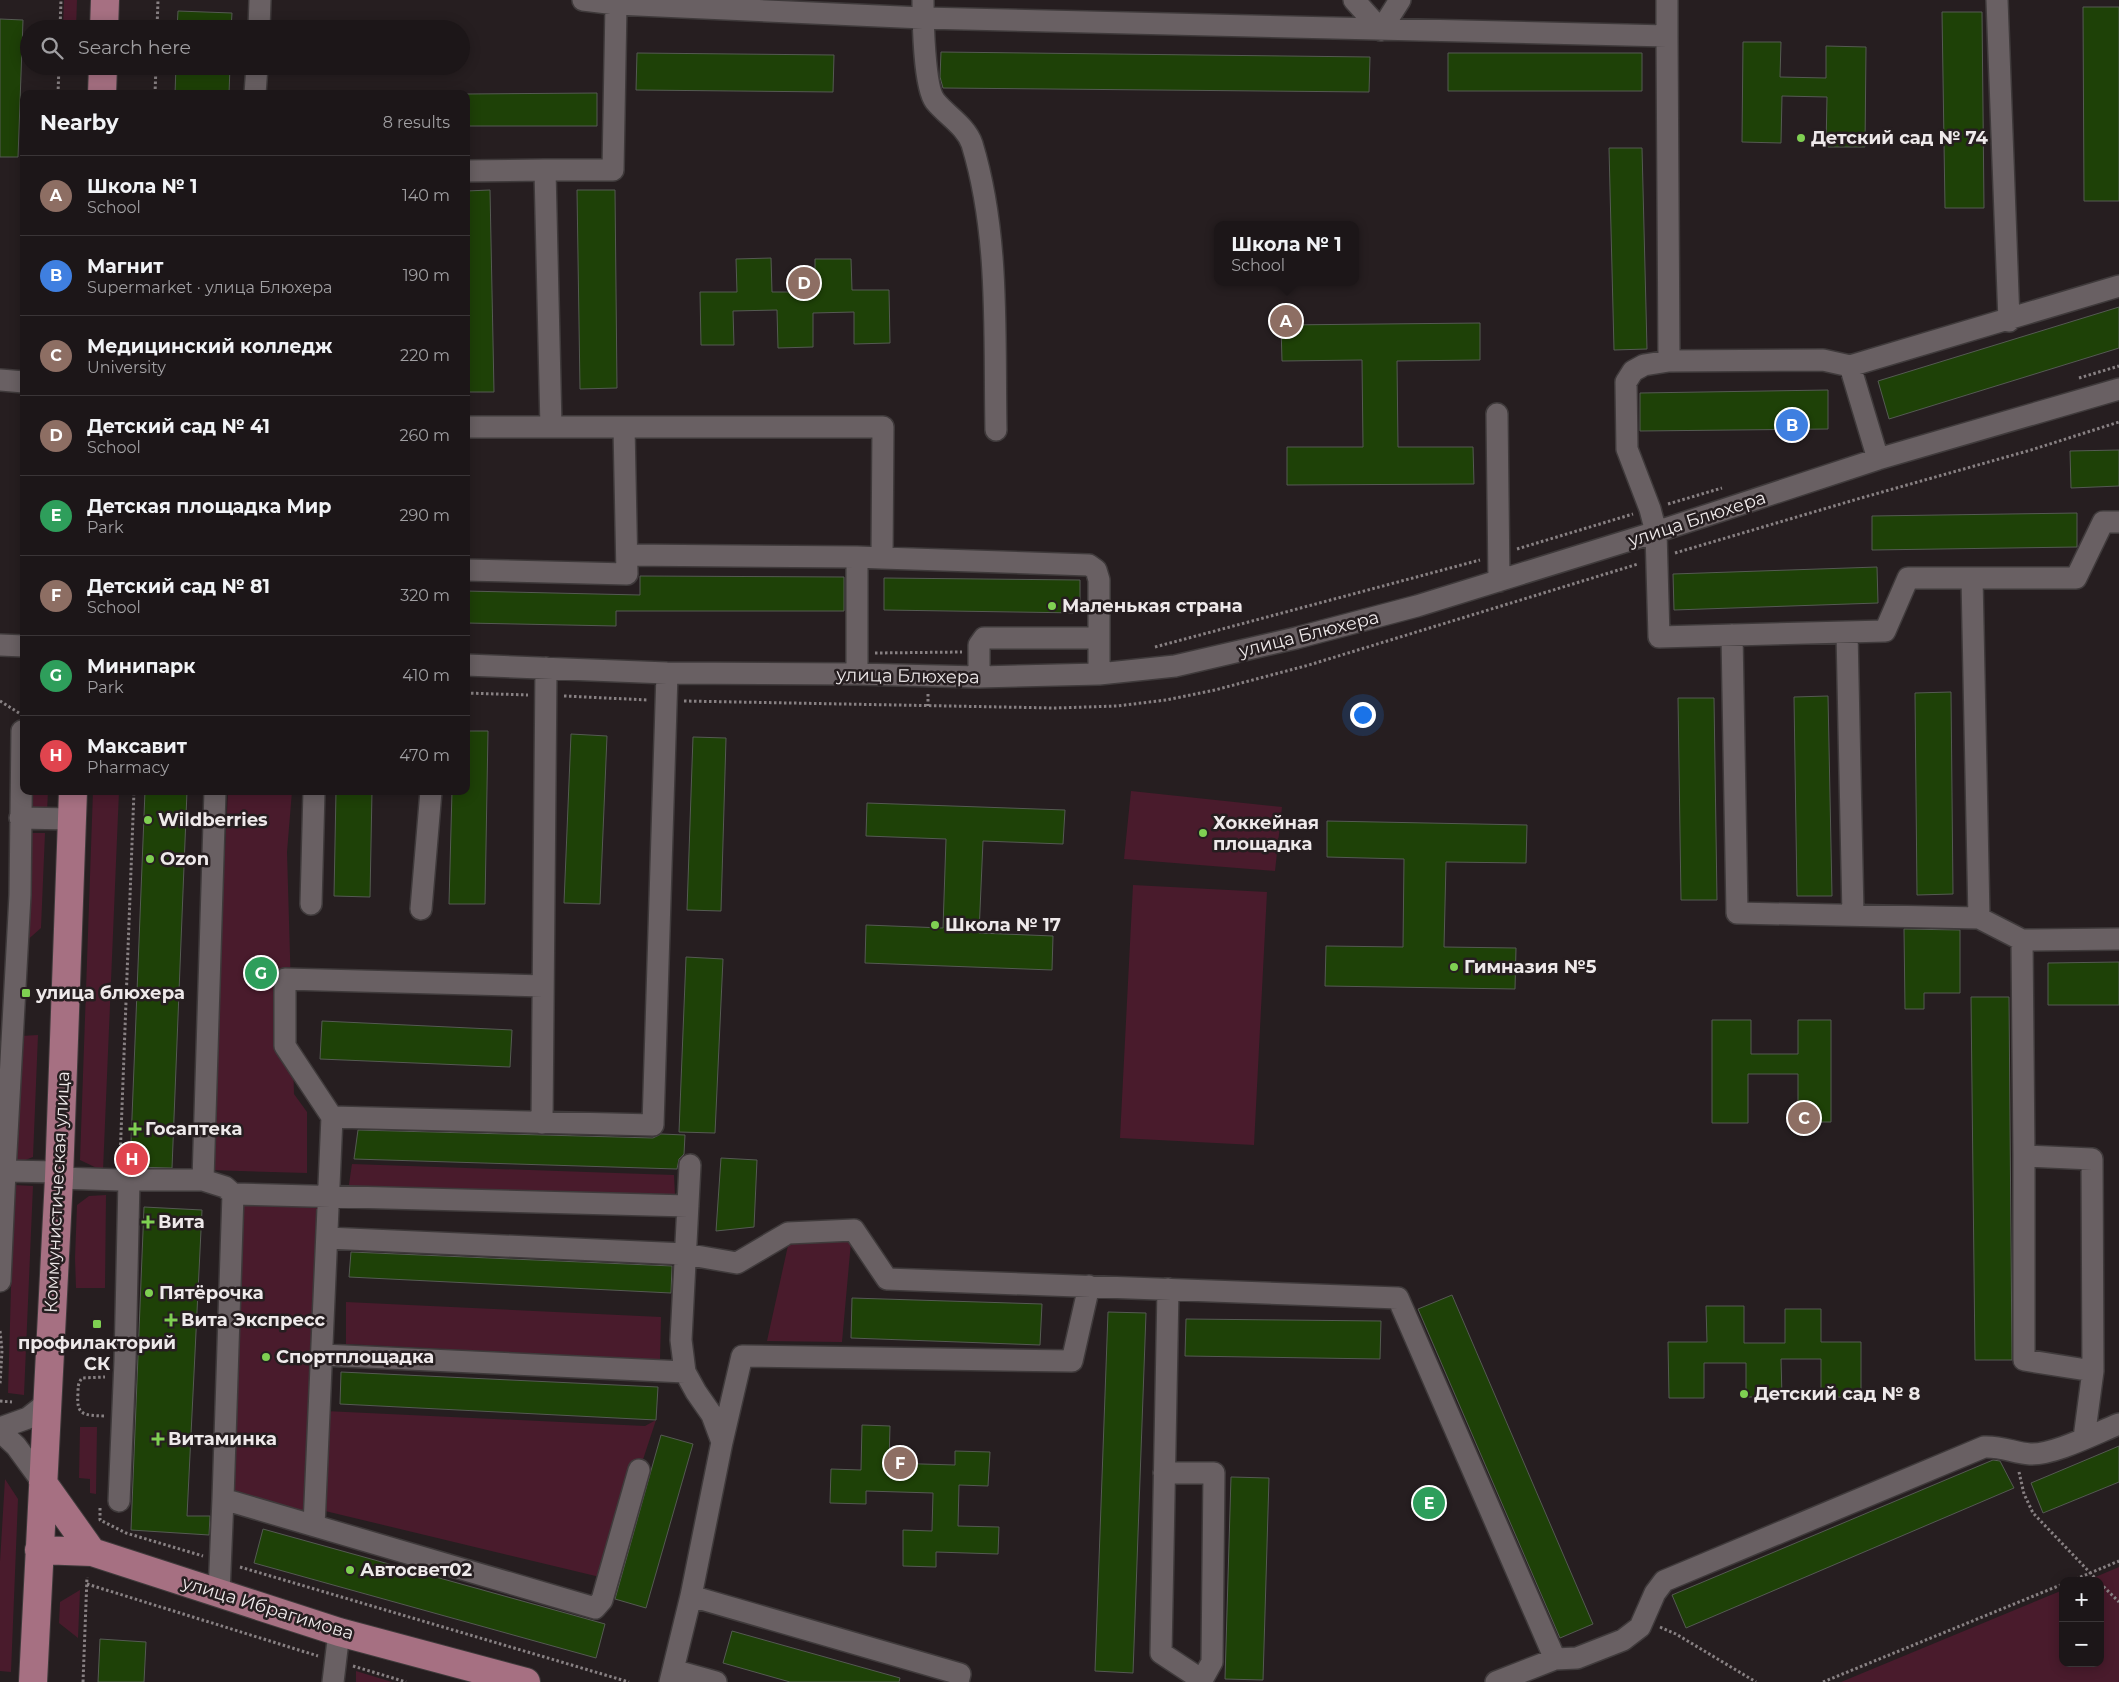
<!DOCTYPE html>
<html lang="en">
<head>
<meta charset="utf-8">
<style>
	body { margin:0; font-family:Montserrat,sans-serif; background:#292325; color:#f1f3f6 }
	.controls { position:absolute; right:15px; bottom:15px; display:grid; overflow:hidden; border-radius:10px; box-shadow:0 2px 12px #0003 }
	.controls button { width:45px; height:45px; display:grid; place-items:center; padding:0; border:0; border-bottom:1px solid #3a3537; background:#1c1618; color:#f1f3f6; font:25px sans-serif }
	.you { position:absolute; left:1362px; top:714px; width:18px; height:18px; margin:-12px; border:4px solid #fff; border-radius:50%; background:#1a73e8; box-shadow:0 0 0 8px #1a73e833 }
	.badge { display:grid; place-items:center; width:32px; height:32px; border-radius:50%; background:#d93025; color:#fff; font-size:16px; font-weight:700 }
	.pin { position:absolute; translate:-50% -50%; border:2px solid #fff; box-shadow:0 1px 5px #0006 }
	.popup { position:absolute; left:1214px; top:221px; width:145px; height:65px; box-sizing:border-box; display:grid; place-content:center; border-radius:10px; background:#1c1618; filter:drop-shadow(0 1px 4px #0005); font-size:16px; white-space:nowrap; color:#a09fa2 }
	.popup b { font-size:19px; color:#f1f3f6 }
	.popup::after { content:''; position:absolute; left:50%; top:100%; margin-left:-10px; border:10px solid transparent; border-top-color:#1c1618 }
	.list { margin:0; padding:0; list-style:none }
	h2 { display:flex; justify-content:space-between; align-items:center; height:65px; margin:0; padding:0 20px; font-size:21px }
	h2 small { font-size:16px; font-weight:400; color:#a09fa2 }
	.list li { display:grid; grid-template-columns:32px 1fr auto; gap:15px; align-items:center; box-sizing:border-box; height:80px; padding:0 20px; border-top:1px solid #3a3537 }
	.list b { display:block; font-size:19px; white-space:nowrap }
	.list p { margin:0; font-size:16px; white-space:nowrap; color:#a09fa2 }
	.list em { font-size:16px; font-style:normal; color:#a09fa2 }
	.icon { flex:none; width:28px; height:28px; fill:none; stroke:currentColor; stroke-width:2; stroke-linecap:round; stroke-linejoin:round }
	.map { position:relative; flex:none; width:2119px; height:1682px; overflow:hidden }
	.search { position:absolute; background:#1c1618; box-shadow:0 2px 12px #0003; left:20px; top:20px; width:450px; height:55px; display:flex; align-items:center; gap:12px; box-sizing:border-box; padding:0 18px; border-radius:28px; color:#a09fa2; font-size:19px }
	.panel { position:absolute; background:#1c1618; box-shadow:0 2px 12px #0003; left:20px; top:90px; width:450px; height:705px; border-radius:10px }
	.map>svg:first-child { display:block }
</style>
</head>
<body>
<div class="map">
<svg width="2119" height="1682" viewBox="0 0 2119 1682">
	<rect width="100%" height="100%" fill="#261e20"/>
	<path fill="#491b2c" d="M64 0H77L76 29H63Z
		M33 791H48L47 812 32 816Z
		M93 791H119L103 1171 80 1160Z
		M228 791H292L287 852 294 1094 307 1112V1173L209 1170Z
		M1131 791 1282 807 1275 871 1124 859Z
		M28 833H45L41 928 24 943Z
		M1133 885 1267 892 1254 1145 1120 1138Z
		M38 1035 33 1157 15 1164 21 1036Z
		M352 1164 674 1175 675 1196 348 1191Z
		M14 1185 33 1186 24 1395 8 1393Z
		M106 1195 105 1288H76L75 1258 77 1205 89 1196Z
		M240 1201 323 1202 309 1518 229 1494Z
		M789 1241 851 1242 842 1342 767 1341Z
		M346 1302 661 1317 660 1360 346 1344Z
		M325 1411 645 1426 656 1420 604 1578 321 1510Z
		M80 1427H97L96 1494 90 1493V1479L79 1478Z
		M5 1479 18 1499 11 1672 0 1671V1562Z
		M2119 1567V1682H1841L2063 1590V1663H2100V1581H2086Z
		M80 1590 78 1638 59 1623 60 1602Z
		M356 1671 392 1682H356Z"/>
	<path fill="#1e4107" stroke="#555a53" d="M2083 7H2119V201H2084Z
		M178 11 232 13 231 29H177Z
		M1942 12H1982L1984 208H1945Z
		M0 19 23 20 18 157H0Z
		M1743 42H1781L1780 77 1826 78V46L1866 47 1865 147H1826L1827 97 1782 96 1781 143 1742 142Z
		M941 52 1370 57 1369 92 943 88 940 77Z
		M637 53 834 55 833 92 636 90Z
		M1448 53H1642V91H1448Z
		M176 66H230L229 94H175Z
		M597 93V126H466V94Z
		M1609 148H1642L1647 349 1614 350Z
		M490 190 494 392H466V191Z
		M577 190H615L617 388 580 389Z
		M771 258 772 292H815V259H851L852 290H889L890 343 854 344V312L813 313V347L778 348 777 310 733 311 734 345H701L700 292H737L736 259Z
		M2119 307V348L1889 419 1878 381Z
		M1480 323V360L1397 361 1398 447H1473L1474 484 1287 485V447H1363L1362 360 1282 361 1281 325Z
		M1828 390V429L1640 431V393Z
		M2119 450V486L2071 488 2070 451Z
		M2077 513V547L1872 550V516Z
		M1877 567 1878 603 1674 610 1673 574Z
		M640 576 844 577V611H616V626L466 623V591L640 595Z
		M884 578 1080 580V613L884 610Z
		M1951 692 1953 894 1917 895 1915 693Z
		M1828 696 1832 896H1797L1794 697Z
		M1678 698H1714L1717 900H1681Z
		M466 731H488L485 904H449L452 791H466Z
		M571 734 607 736 600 904 564 903Z
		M693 737 726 738 721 911 687 910Z
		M145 791H187L172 1168 130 1167Z
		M336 791H372L370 897 334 896Z
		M867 803 1065 810 1063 844 983 841 979 933 1053 936 1052 970 865 963 866 925 943 928 946 839 866 836Z
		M1327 821 1527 825 1526 863 1446 862 1444 947 1516 948 1515 989 1325 986 1326 946 1403 947 1404 859 1327 857Z
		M1904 929 1960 930V993H1924V1009H1905Z
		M686 957 723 959 715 1133 679 1132Z
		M2119 962V1005H2048V963Z
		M1971 997H2009L2012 1360H1975Z
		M1712 1020H1751V1054H1798V1020H1831V1122H1798V1074H1748V1123H1712Z
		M322 1021 512 1030 510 1067 320 1059Z
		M358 1130 653 1138 661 1134 685 1135 684 1154 679 1159 677 1169 354 1159Z
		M721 1158 757 1160 754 1227 716 1231Z
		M144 1207 202 1210 187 1516H210L209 1535 131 1530Z
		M351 1252 672 1266 671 1293 349 1277Z
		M1452 1295 1593 1624 1560 1638 1418 1309Z
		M852 1298 1042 1304 1040 1345 851 1338Z
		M1706 1306H1744V1343H1785V1309H1821V1342H1861V1397H1821V1359H1781L1782 1397H1746V1363H1704V1398H1669L1668 1342H1707Z
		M1108 1312 1146 1313 1133 1673 1095 1671Z
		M1186 1319 1381 1321 1380 1359 1185 1356Z
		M341 1372 658 1387 656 1420 340 1404Z
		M862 1425 890 1426 889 1463 955 1465V1451L990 1452 988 1486 959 1485 958 1526 999 1527 998 1554 936 1552V1567L903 1566V1530L932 1531 933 1493 866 1491V1504L830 1503 831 1469 861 1470Z
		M661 1435 693 1444 646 1608 615 1599Z
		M2119 1446V1482L2043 1513 2031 1483Z
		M1993 1460 2000 1461 2014 1488 1686 1628 1672 1595Z
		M1231 1477 1269 1478 1263 1680 1225 1679Z
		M263 1529 605 1624 596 1658 254 1563Z
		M732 1631 900 1678 899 1682H790L723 1663Z
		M100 1639 146 1642 144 1682H98Z"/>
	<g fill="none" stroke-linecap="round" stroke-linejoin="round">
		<g stroke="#3f3a3b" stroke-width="24">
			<path id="minor" d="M583 0 616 4 923 18 1667 36V0
				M923 0C923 20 924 87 935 101 946 115 966 126 972 144 1000 236 994 335 996 430
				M1354 0 1381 30
				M1997 0 2009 321
				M259 29 260 0
				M1381 30 1400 0
				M1667 36 1669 361 1644 365 1633 371 1626 382 1627 449 1650 509 1656 532 1659 637 1885 631 1908 578H2076L2103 522H2119
				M255 94 257 66
				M545 170H613L616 4
				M466 171 545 170 551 427
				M1669 361 1823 360 1850 366 2119 286
				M1850 366 1878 459
				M0 380 24 382
				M1497 414 1499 581
				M466 427H883L882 558 857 557V674
				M627 555 857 557
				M882 558 1089 565 1096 570 1099 580V674
				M466 570 627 574 624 427
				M1972 578 1979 918 2022 940
				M1847 632 1853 915
				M1732 635 1737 913 1979 918
				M0 645 24 646
				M466 665 667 673 857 674 979 677 1099 674 1175 666 1296 638 1417 606 1656 532 1878 459 2119 389
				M979 677V645L984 638H1099
				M20 818 72 819
				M311 904 314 791
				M421 909 431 791
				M332 1117 653 1125 667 673
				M542 1123 546 668
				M2024 1156 2022 940 2119 939
				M5 1171 20 895 22 731
				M59 1178 120 1180H203L225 1187 233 1194
				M203 1180 215 791
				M327 1238 685 1254 737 1263 788 1233 854 1230 887 1279 1398 1298 1555 1659
				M0 1281 5 1171 59 1172
				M1168 1289 1161 1653 1202 1680V1682
				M323 1355 685 1372
				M0 1428 28 1418 47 1403
				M0 1431 16 1446 43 1483
				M2084 1438 2093 1371 2092 1159 2024 1156V1360L2093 1371
				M722 1442 742 1356 1072 1361 1089 1286
				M1164 1473H1214L1212 1662 1202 1680
				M223 1499 233 1194 688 1206
				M119 1501 125 1361 129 1180
				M314 1526 332 1117 285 1046V979L543 986
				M219 1593 223 1499 595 1608 602 1600 639 1470
				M691 1596 960 1674 958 1682
				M673 1670 716 1682
				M333 1682 339 1632
				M670 1682 691 1596 722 1442 712 1415 696 1392 685 1372 681 1340 690 1165
				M1496 1682 1555 1659 1577 1658 1623 1640 1640 1627 1655 1593 1664 1581 1984 1447C2002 1446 2014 1453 2030 1454 2054 1455 2096 1433 2119 1424"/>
		</g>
		<g stroke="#3f3a3b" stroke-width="30">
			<path id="major" d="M104 29 105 0
				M102 94 103 66
				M43 1483 92 1552
				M39 1550 92 1552 339 1632 526 1682
				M33 1682 59 1178 73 791"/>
		</g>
		<path stroke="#888183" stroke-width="3" stroke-dasharray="2.5 2.5" stroke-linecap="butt" d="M60 29 61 0
			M157 29 158 0
			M58 94 59 66
			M155 94 156 66
			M2079 378 2119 366
			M1668 504 1722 488
			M1517 549 1633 514
			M1675 553 1861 498 2031 450 2119 422
			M1155 647 1480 560
			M875 653 962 652
			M466 693 528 695
			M928 694V706
			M564 696 648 700
			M0 701 19 713
			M684 701 1055 708 1117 706 1166 700 1215 690 1309 665 1638 564
			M120 1160 134 791
			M0 1331 2 1350 0 1384
			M0 1401 12 1402
			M104 1416C84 1415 76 1416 78 1393 78 1387 78 1383 82 1378L105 1377
			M2019 1472 2024 1494 2033 1513 2098 1581
			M100 1508V1520L126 1533 203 1556
			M240 1567 629 1682
			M2071 1581 2119 1561
			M2100 1583 2119 1602
			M87 1584 318 1656
			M1660 1627 1676 1634 1756 1682
			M353 1666 406 1682
			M83 1682 87 1577
			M1823 1682 2063 1584"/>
		<use href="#minor" stroke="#696063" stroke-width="21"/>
		<use href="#major" stroke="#a67082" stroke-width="28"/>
	</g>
	<g fill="#7fd052" stroke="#261e20" stroke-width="2">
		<circle cx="1801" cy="138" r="5"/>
		<circle cx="1052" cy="606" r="5"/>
		<circle cx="148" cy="820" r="5"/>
		<circle cx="1203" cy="833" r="5"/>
		<circle cx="150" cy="859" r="5"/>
		<circle cx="935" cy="925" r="5"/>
		<circle cx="1454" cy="967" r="5"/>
		<rect x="21" y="988" width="10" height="10" rx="2.5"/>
		<path d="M132.5 1121.5h5v5h5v5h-5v5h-5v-5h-5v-5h5z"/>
		<path d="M145.5 1214.5h5v5h5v5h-5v5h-5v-5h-5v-5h5z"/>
		<circle cx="149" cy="1293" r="5"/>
		<path d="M168.5 1312.5h5v5h5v5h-5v5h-5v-5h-5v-5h5z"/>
		<rect x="92" y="1319" width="10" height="10" rx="2.5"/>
		<circle cx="266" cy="1357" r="5"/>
		<circle cx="1744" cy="1394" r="5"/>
		<path d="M155.5 1431.5h5v5h5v5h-5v5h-5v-5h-5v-5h5z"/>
		<circle cx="350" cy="1570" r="5"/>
	</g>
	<g text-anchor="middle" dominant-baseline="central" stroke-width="5" stroke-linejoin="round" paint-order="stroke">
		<g font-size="18" font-weight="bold" fill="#eee9ea" stroke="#261e20" text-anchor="start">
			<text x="1811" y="138">Детский сад № 74</text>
			<text x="1062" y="606">Маленькая страна</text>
			<text x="158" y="820">Wildberries</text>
			<text x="1213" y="823">Хоккейная<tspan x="1213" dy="21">площадка</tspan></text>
			<text x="160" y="859">Ozon</text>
			<text x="945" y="925">Школа № 17</text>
			<text x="1464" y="967">Гимназия №5</text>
			<text x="36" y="993">улица блюхера</text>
			<text x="145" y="1129">Госаптека</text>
			<text x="158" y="1222">Вита</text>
			<text x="159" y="1293">Пятёрочка</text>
			<text x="181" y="1320">Вита Экспресс</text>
			<text x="97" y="1343" text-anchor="middle">профилакторий<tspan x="97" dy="21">СК</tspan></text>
			<text x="276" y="1357">Спортплощадка</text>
			<text x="1754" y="1394">Детский сад № 8</text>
			<text x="168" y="1439">Витаминка</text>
			<text x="360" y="1570">Автосвет02</text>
		</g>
		<g font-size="18" fill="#eee9ea" stroke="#261e20">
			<text transform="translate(1697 519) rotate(-18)">улица Блюхера</text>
			<text transform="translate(1309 634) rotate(-14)">улица Блюхера</text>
			<text transform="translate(908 676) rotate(1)">улица Блюхера</text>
			<text transform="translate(57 1192) rotate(-87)">Коммунистическая улица</text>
			<text transform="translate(268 1608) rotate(17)">улица Ибрагимова</text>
		</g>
	</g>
</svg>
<div class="controls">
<button>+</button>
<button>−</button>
</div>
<div class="you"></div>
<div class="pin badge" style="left:1286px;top:321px;background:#8d6e63">A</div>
<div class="popup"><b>Школа № 1</b>School</div>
<div class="pin badge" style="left:1792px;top:425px;background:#3f7fe0">B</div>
<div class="pin badge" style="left:1804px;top:1118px;background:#8d6e63">C</div>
<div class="pin badge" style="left:804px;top:283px;background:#8d6e63">D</div>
<div class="pin badge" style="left:1429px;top:1503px;background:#2e9e5b">E</div>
<div class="pin badge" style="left:900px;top:1463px;background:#8d6e63">F</div>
<div class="pin badge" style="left:261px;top:973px;background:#2e9e5b">G</div>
<div class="pin badge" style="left:132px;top:1159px;background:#e0444e">H</div>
<div class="search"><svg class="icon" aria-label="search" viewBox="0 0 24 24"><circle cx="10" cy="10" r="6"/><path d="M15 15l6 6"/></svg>Search here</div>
<section class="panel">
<h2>Nearby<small>8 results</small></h2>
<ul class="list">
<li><span class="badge" style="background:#8d6e63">A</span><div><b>Школа № 1</b><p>School</p></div><em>140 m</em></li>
<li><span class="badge" style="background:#3f7fe0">B</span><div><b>Магнит</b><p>Supermarket · улица Блюхера</p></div><em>190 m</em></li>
<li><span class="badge" style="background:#8d6e63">C</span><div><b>Медицинский колледж</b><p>University</p></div><em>220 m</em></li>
<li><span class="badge" style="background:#8d6e63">D</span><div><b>Детский сад № 41</b><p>School</p></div><em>260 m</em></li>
<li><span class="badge" style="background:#2e9e5b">E</span><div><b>Детская площадка Мир</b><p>Park</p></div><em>290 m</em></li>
<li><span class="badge" style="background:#8d6e63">F</span><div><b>Детский сад № 81</b><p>School</p></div><em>320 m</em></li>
<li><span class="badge" style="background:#2e9e5b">G</span><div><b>Минипарк</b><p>Park</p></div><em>410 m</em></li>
<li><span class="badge" style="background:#e0444e">H</span><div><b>Максавит</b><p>Pharmacy</p></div><em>470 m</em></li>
</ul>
</section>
</div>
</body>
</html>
